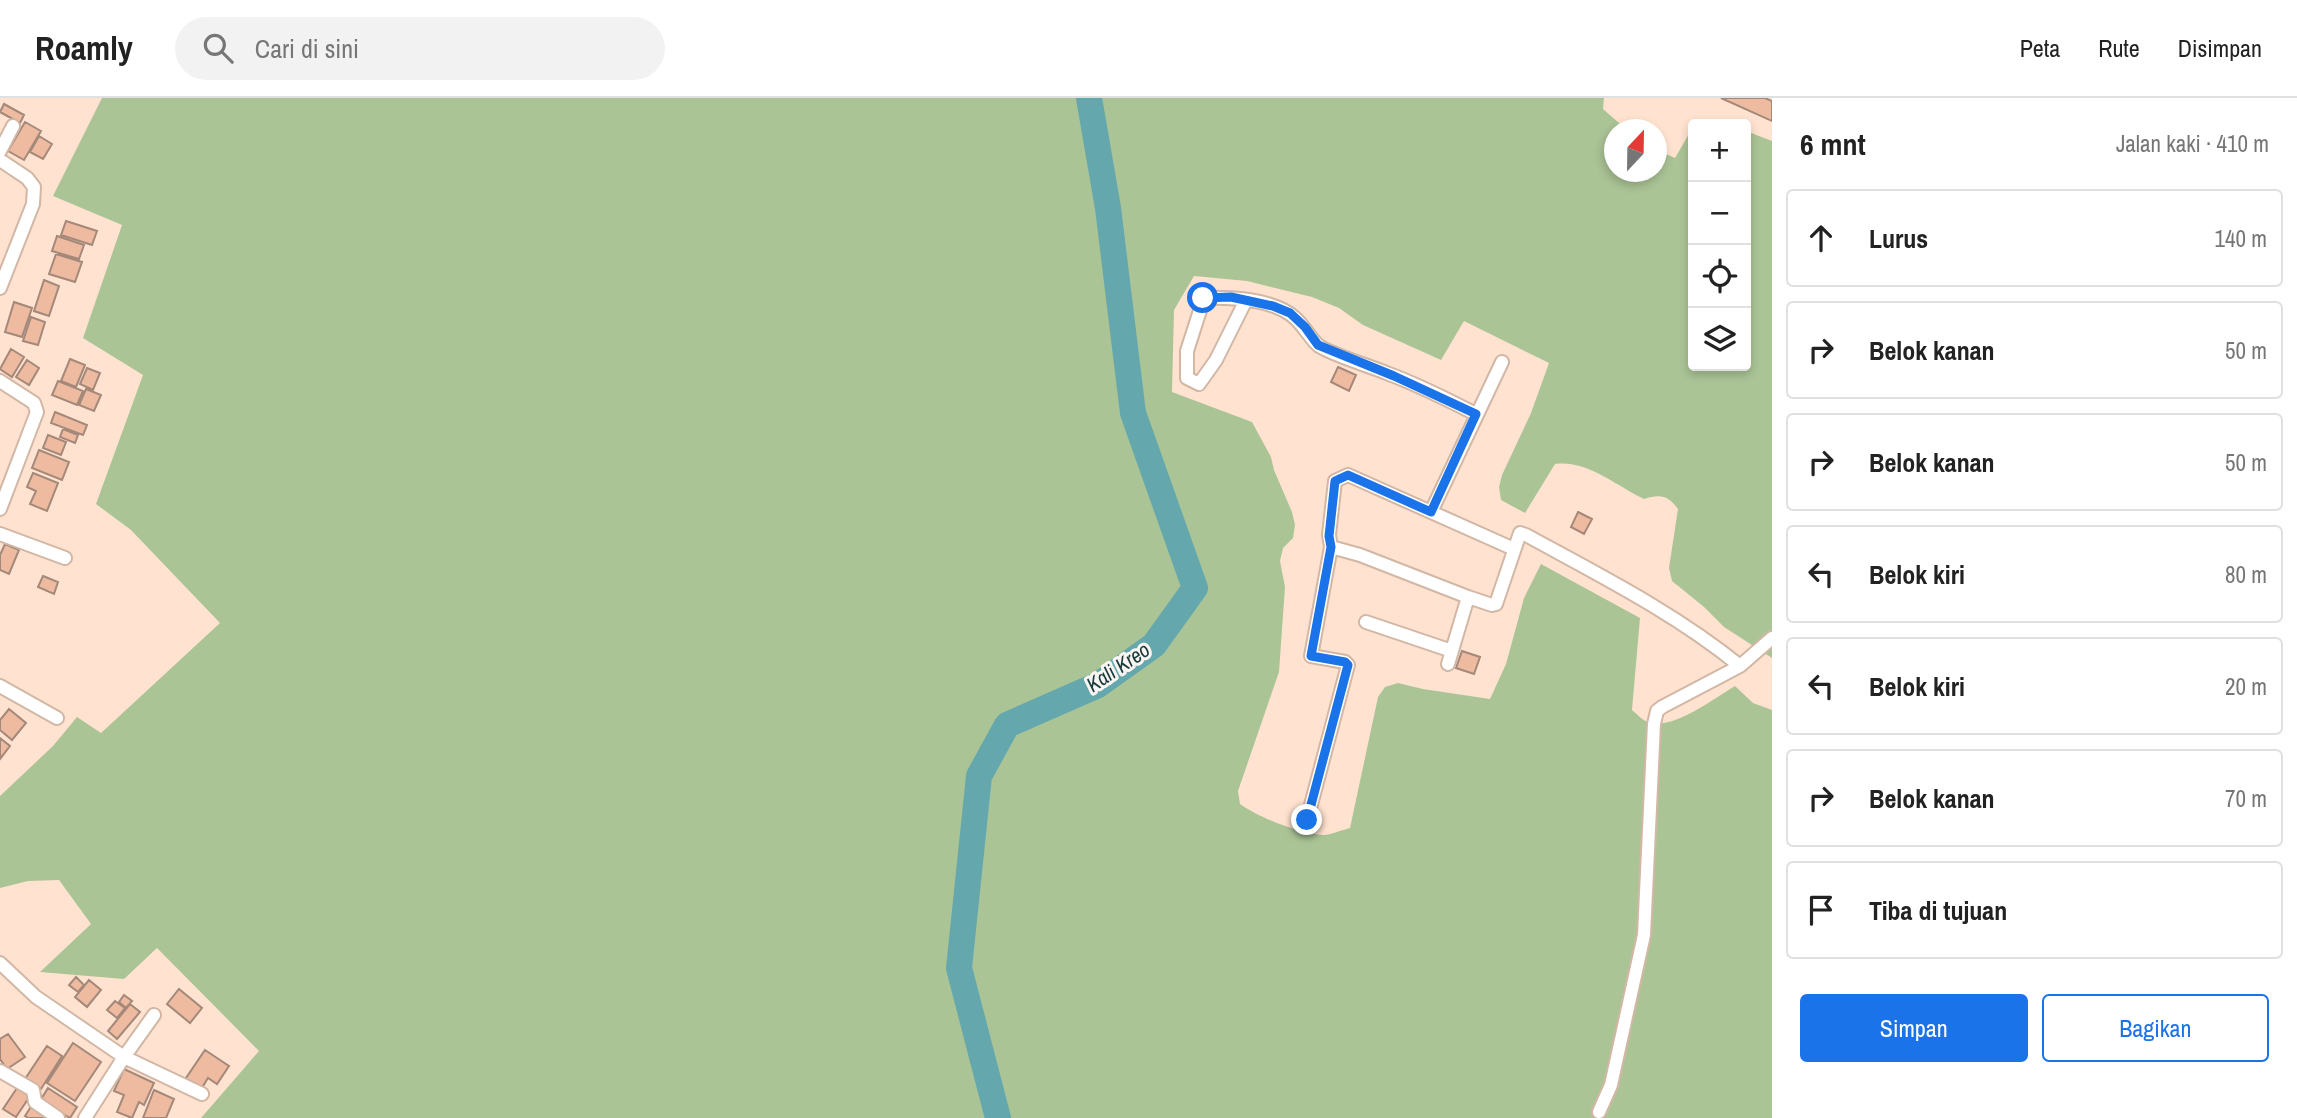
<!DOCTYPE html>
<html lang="id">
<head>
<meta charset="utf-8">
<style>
	body { margin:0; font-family:"Archivo Narrow",sans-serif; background:#f2f2f2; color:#222 }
	.controls { position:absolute; right:21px; top:21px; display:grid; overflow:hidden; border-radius:7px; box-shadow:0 4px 10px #0003 }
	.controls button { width:63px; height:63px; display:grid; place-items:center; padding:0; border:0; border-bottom:2px solid #e0e0e0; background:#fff; color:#222; font:35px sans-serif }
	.compass { position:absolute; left:1604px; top:21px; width:63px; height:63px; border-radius:50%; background:#fff; box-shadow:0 4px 10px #0003; rotate:22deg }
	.stop { position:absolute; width:21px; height:21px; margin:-16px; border:5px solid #1a73e8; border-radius:50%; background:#fff }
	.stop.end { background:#1a73e8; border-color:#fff; box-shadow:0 2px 7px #0008 }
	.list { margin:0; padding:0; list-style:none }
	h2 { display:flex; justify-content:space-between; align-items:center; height:91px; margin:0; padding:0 28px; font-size:30px }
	h2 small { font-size:23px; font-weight:400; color:#767676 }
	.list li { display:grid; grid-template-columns:46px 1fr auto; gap:21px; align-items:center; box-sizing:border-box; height:98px; margin:0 14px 14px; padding:0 14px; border:2px solid #e0e0e0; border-radius:7px }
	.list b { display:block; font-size:26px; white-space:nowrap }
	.list em { font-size:23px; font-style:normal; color:#767676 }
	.actions { display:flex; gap:14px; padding:21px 28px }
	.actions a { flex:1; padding:16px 0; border:2px solid #1a73e8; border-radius:7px; text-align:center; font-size:24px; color:#1a73e8 }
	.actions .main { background:#1a73e8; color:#fff }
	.icon { flex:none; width:38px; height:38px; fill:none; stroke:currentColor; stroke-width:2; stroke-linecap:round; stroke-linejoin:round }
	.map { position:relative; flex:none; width:1772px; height:1020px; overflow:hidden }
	header { display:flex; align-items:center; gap:42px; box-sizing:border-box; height:98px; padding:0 35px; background:#fff; border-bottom:2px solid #e0e0e0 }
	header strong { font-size:33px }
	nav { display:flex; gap:38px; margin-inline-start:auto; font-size:24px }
	.search { width:490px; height:63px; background:#f2f2f2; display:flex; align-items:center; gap:18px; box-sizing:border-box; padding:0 24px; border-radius:38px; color:#767676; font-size:26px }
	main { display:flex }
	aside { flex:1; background:#fff }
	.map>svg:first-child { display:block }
</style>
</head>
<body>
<header>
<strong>Roamly</strong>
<div class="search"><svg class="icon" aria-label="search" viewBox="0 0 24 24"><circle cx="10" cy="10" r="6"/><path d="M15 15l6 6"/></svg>Cari di sini</div>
<nav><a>Peta</a><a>Rute</a><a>Disimpan</a></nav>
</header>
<main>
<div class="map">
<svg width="1772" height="1020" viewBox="0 0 1772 1020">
	<rect width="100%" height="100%" fill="#ffe3d0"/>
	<path fill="#abc496" d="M102 0H1604L1603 11 1626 31 1615 32V74H1657V52L1675 60 1693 29V268H1746V33L1772 43V560L1724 529 1704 509 1672 483 1669 470 1678 411C1668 397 1660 396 1644 401 1616 388 1588 362 1555 366L1525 415 1501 402 1499 389 1502 377 1531 315 1549 265 1464 223 1441 262 1363 227 1339 210 1312 199 1247 183 1194 178 1174 212 1172 294 1252 324 1271 359 1274 372 1292 414 1295 427 1293 440 1283 450 1280 463 1285 489 1279 574 1238 693 1240 706C1258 719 1300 736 1323 737 1331 737 1341 732 1350 730L1378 599 1385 589 1398 585 1423 591 1490 601 1506 566 1524 500 1541 466 1640 520 1632 612C1638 617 1643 623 1650 625 1674 631 1715 600 1735 588L1753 605 1772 612V1020H201L259 953 157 850 124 881 40 874 91 826 59 782 28 783 0 790V698L53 648 77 619 101 635 220 525 131 432 96 406 143 277 83 240 122 127 53 98Z"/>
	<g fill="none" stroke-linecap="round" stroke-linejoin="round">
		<path stroke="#64a8ae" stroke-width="26" d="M998 1020 959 870 979 678 1007 627 1098 587 1154 547 1195 490 1133 315 1108 110 1089 0"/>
	</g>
	<path fill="#eebba0" stroke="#a4887a" stroke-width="2" d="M1721 0H1765L1772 3V23Z
		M4 6 24 17 20 25 0 14Z
		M25 24 41 33 24 62 8 53Z
		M39 38 52 46 43 61 30 54Z
		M66 123 97 133 92 147 61 137Z
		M57 138 84 147 79 161 52 153Z
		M56 156 82 164 75 184 49 176Z
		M44 182 59 188 49 218 34 213Z
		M14 204 32 210 22 239 5 234Z
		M31 219 45 224 38 247 23 243Z
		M11 251 24 259 12 279 0 271Z
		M70 261 85 267 76 289 61 283Z
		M27 262 39 270 29 287 16 279Z
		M1338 269 1356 277 1349 293 1331 284Z
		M87 270 100 275 93 292 80 286Z
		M58 283 83 293 77 307 52 297Z
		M86 291 101 297 94 313 79 307Z
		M55 314 87 327 83 337 51 325Z
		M63 331 78 337 75 345 60 339Z
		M48 337 66 344 61 357 43 350Z
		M39 352 69 364 62 382 32 370Z
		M33 375 58 385 47 413 30 406 36 393 27 389Z
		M1578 414 1592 421 1584 436 1571 429Z
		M5 446 19 452 9 476 0 472V457Z
		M43 478 58 484 54 496 38 489Z
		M1462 553 1480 559 1474 576 1456 570Z
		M9 611 26 625 12 642 0 632V622Z
		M0 640 10 648 0 661Z
		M76 879 84 887 78 894 69 887Z
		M89 882 101 892 87 909 75 899Z
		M179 891 202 910 190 925 167 906Z
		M124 897 132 903 126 910 119 904Z
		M115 903 125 910 117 920 107 912Z
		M130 906 140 914 117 941 108 933Z
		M8 936 25 959 7 971 0 961V941Z
		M73 945 101 964 75 1003 47 985Z
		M47 948 62 958 41 991 25 981Z
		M205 952 229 968 217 986 208 980 200 993 184 983Z
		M124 971 154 985 144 1007 139 1004 132 1020 117 1014 124 997 114 993Z
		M17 990 30 998 16 1019 3 1011Z
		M48 990 77 1009 70 1020 40 1003Z
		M154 992 174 1001 166 1020H143Z
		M32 1007 53 1020H28L25 1018Z"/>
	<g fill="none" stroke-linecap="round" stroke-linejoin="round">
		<g stroke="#d2b7a5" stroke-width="16">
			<path id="minor" d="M0 53 13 28
				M0 62 27 80 34 89 33 106 0 190
				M1246 202 1216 262 1199 286 1187 280V253L1204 200C1231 199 1274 201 1295 220 1304 228 1312 243 1319 248 1335 258 1370 268 1389 276 1419 287 1448 302 1476 316
				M0 283 34 305 37 314 0 411
				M1431 414 1502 264
				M0 436 65 460
				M1331 449 1360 457 1468 499
				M1366 524 1452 553
				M1448 566 1468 499 1492 507 1496 506 1520 435 1526 437C1599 477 1675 515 1740 568
				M0 588 57 620
				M1307 722 1348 567 1345 564 1311 558 1331 449 1329 437 1335 383 1348 377 1514 451
				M0 865 36 899 124 959 202 996
				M0 973 33 992 35 1004 58 1020
				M1599 1014 1611 987 1644 837 1654 626 1657 613 1662 609 1740 568 1772 540
				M85 1020 124 959 154 917"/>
		</g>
		<use href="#minor" stroke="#fff" stroke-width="12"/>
	</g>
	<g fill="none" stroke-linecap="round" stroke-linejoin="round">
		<path stroke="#1a73e8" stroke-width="9" d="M1203 200 1231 199 1273 208 1290 215 1305 229 1318 247 1394 278 1476 316 1431 414 1348 377 1335 383 1329 438 1331 449 1311 558 1345 564 1348 567 1307 722"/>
	</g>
	<g text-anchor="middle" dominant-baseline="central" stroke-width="6" stroke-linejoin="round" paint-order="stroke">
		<g font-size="21" font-style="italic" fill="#183a3d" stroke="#fbf5f1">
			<text transform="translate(1118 569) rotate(-34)">Kali Kreo</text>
		</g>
	</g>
</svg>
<div class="controls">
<button>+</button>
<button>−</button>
<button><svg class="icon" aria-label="locate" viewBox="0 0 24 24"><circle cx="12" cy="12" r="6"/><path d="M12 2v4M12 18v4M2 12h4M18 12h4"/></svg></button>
<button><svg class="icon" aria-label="layers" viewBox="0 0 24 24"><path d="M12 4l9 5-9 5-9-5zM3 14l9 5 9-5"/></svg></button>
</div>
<svg class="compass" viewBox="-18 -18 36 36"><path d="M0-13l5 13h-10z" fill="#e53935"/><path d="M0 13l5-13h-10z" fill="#767676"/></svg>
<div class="stop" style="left:1203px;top:200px"></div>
<div class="stop end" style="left:1307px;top:722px"></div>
</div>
<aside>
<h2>6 mnt<small>Jalan kaki · 410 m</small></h2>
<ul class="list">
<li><svg class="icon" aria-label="ahead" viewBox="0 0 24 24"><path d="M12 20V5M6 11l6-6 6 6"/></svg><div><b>Lurus</b></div><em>140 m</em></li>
<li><svg class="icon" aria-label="right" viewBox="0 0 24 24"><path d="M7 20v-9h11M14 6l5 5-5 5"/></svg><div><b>Belok kanan</b></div><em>50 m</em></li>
<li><svg class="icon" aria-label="right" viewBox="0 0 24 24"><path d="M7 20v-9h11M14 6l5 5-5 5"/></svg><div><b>Belok kanan</b></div><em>50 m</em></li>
<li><svg class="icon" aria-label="left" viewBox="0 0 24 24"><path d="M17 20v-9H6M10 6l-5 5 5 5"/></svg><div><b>Belok kiri</b></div><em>80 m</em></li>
<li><svg class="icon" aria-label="left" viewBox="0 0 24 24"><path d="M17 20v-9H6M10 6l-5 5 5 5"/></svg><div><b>Belok kiri</b></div><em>20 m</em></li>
<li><svg class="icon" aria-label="right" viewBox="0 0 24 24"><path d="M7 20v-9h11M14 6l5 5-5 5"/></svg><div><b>Belok kanan</b></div><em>70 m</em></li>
<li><svg class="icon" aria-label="arrive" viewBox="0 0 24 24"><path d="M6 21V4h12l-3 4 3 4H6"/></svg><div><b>Tiba di tujuan</b></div></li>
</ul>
<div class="actions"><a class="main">Simpan</a><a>Bagikan</a></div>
</aside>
</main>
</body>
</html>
